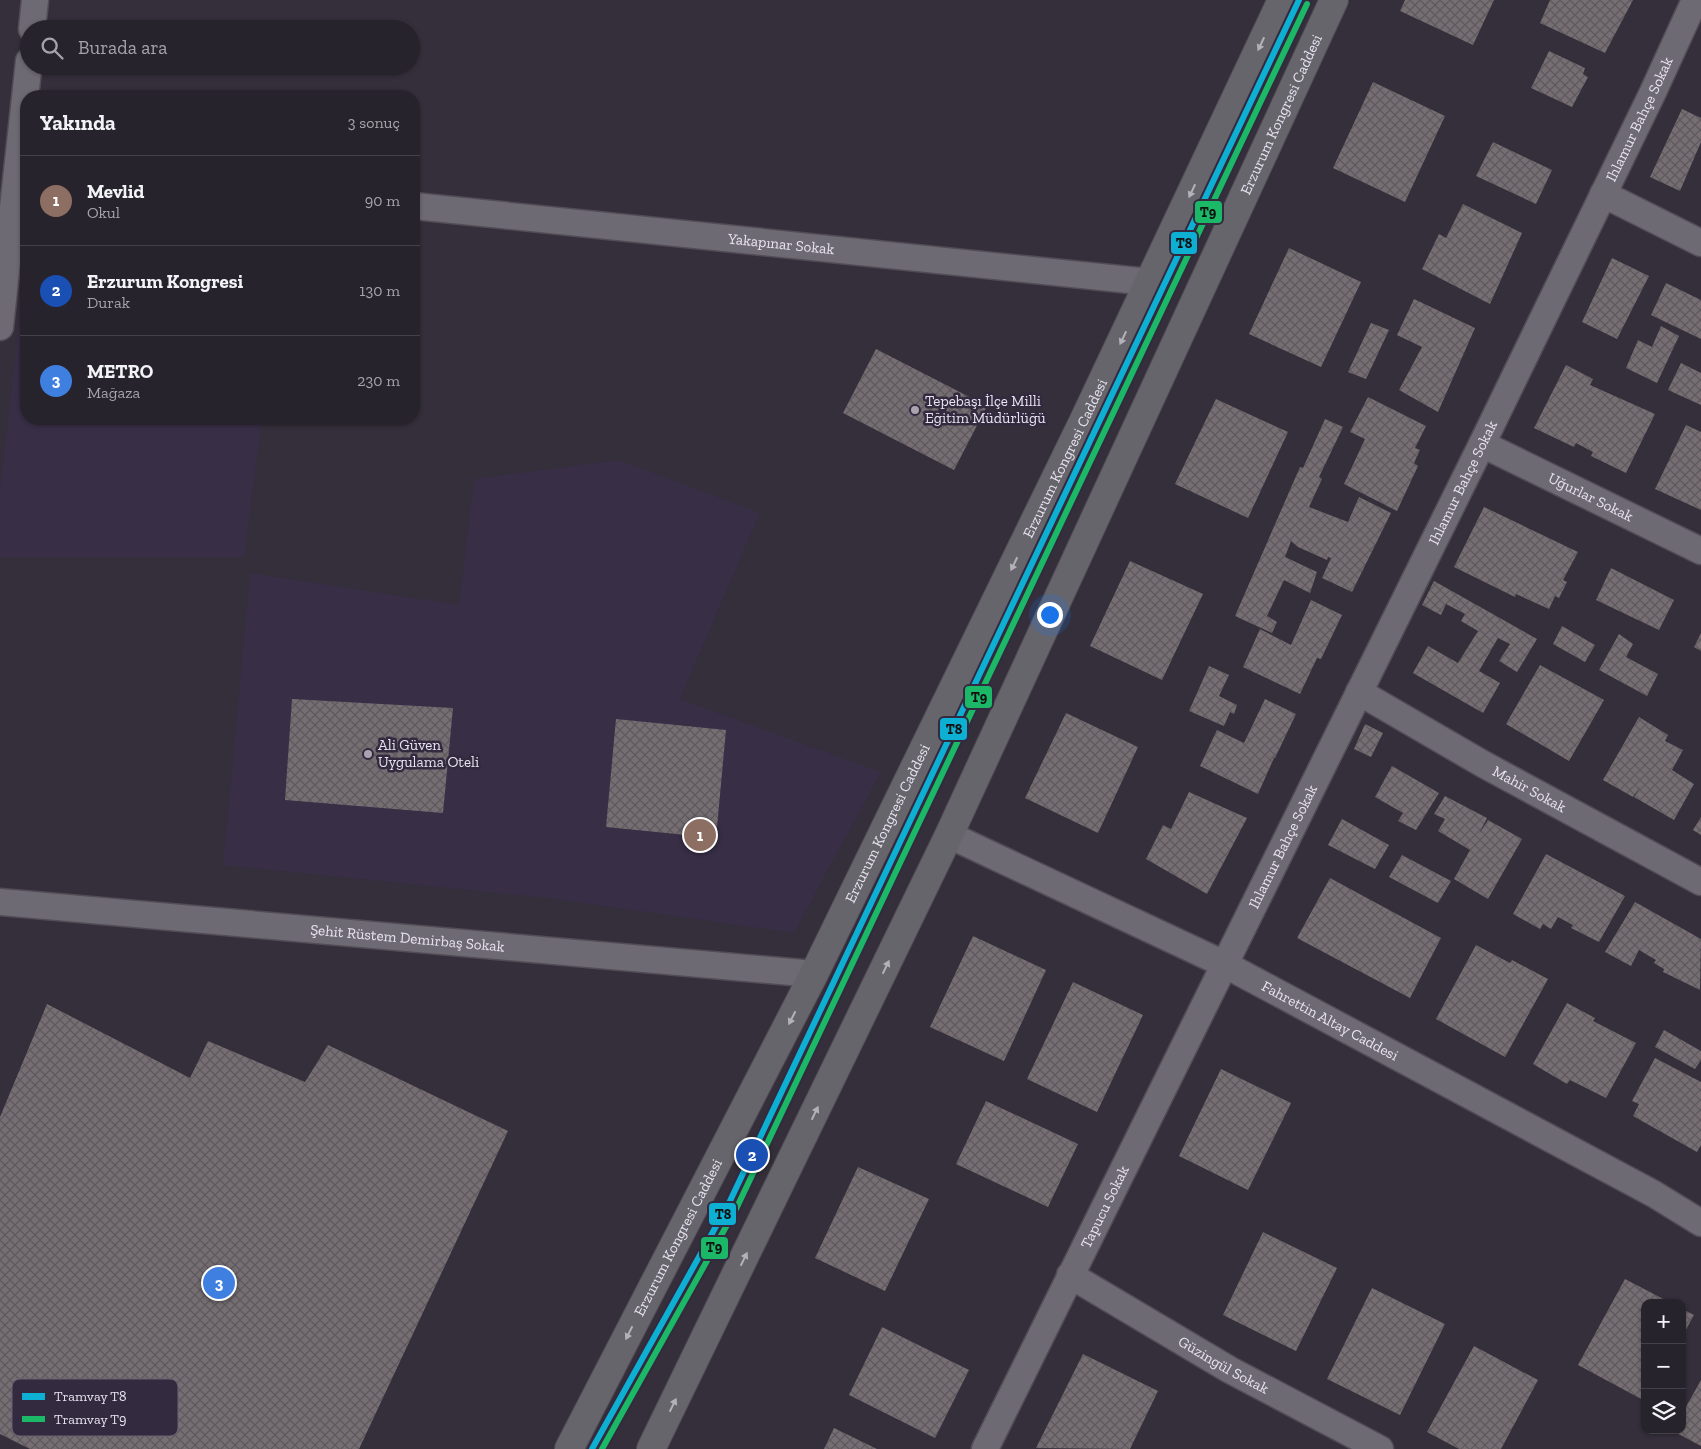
<!DOCTYPE html>
<html lang="tr">
<head>
<meta charset="utf-8">
<style>
	body { margin:0; font-family:"Zilla Slab",serif; background:#2f2b34; color:#f1f3f6 }
	.controls { position:absolute; right:15px; bottom:15px; display:grid; overflow:hidden; border-radius:10px; box-shadow:0 1px 4px #0004 }
	.controls button { width:45px; height:45px; display:grid; place-items:center; padding:0; border:0; border-bottom:1px solid #434048; background:#27232c; color:#f1f3f6; font:25px sans-serif }
	.you { position:absolute; left:1049px; top:614px; width:18px; height:18px; margin:-12px; border:4px solid #fff; border-radius:50%; background:#1a73e8; box-shadow:0 0 0 8px #1a73e833 }
	.badge { display:grid; place-items:center; width:32px; height:32px; border-radius:50%; background:#a9a4b0; color:#fff; font-size:16px; font-weight:700 }
	.pin { position:absolute; translate:-50% -50%; border:2px solid #fff; box-shadow:0 1px 5px #0006 }
	.list { margin:0; padding:0; list-style:none }
	h2 { display:flex; justify-content:space-between; align-items:center; height:65px; margin:0; padding:0 20px; font-size:21px }
	h2 small { font-size:16px; font-weight:400; color:#a4a4a9 }
	.list li { display:grid; grid-template-columns:32px 1fr auto; gap:15px; align-items:center; box-sizing:border-box; height:90px; padding:0 20px; border-top:1px solid #434048 }
	.list b { display:block; font-size:19px; white-space:nowrap }
	.list p { margin:0; font-size:16px; white-space:nowrap; color:#a4a4a9 }
	.list em { font-size:16px; font-style:normal; color:#a4a4a9 }
	.icon { flex:none; width:28px; height:28px; fill:none; stroke:currentColor; stroke-width:2; stroke-linecap:round; stroke-linejoin:round }
	.map { position:relative; flex:none; width:1701px; height:1449px; overflow:hidden }
	.search { position:absolute; background:#27232c; box-shadow:0 1px 4px #0004; left:20px; top:20px; width:400px; height:55px; display:flex; align-items:center; gap:12px; box-sizing:border-box; padding:0 18px; border-radius:28px; color:#a4a4a9; font-size:19px }
	.panel { position:absolute; background:#27232c; box-shadow:0 1px 4px #0004; left:20px; top:90px; width:400px; height:335px; border-radius:20px }
	.map>svg:first-child { display:block }
</style>
</head>
<body>
<div class="map">
<svg width="1701" height="1449" viewBox="0 0 1701 1449">
	<defs>
		<pattern id="building-cross-hatch" width="8" height="8" patternUnits="userSpaceOnUse" patternTransform="scale(1.25)"><rect width="8" height="8" fill="#766e72"/><path d="M0 0l8 8M0 8l8-8" fill="none" stroke="#5e595d"/></pattern>
	</defs>
	<rect width="100%" height="100%" fill="#342f3a"/>
	<path fill="#382e46" d="M26 265V419H262L244 557H0V489Z
		M619 460 760 513 680 699 881 772 794 933 548 898 223 865 250 573 459 605 474 479Z"/>
	<path fill="url(#building-cross-hatch)" d="M1405 0H1494L1473 45 1400 11Z
		M1550 0H1633L1605 53 1540 23Z
		M1549 51 1585 68 1583 74 1588 77 1572 107 1531 88Z
		M1373 82 1445 116 1405 202 1333 168Z
		M1682 109 1701 118V142L1680 191 1650 177Z
		M1493 142 1552 170 1536 204 1476 176Z
		M1463 204 1522 233 1490 304 1422 269 1439 234 1446 238Z
		M1289 248 1361 282 1321 367 1249 334Z
		M1612 258 1649 276 1617 339 1582 322Z
		M1666 283 1701 300V339L1651 315Z
		M1414 299 1475 328 1438 412 1399 390 1422 347 1397 335Z
		M1371 323 1389 330 1366 379 1348 372Z
		M1661 326 1679 336 1657 383 1626 368 1638 340 1652 347Z
		M876 349 987 406 954 470 843 413Z
		M1681 363 1701 373V405L1668 390Z
		M1566 365 1593 379 1590 385 1655 414 1626 473 1591 456 1593 452 1576 443 1574 447 1534 428Z
		M1368 397 1426 426 1415 448 1420 450 1414 463 1418 466 1397 511 1344 484 1365 439 1350 432Z
		M1216 399 1288 432 1248 518 1175 484Z
		M1325 419 1343 427 1319 477 1322 479 1309 507 1348 522 1359 497 1391 513 1352 592 1322 578 1331 558 1328 557 1327 560 1298 547 1291 541 1285 557 1317 572 1310 593 1284 580 1267 616 1277 622 1272 633 1235 616 1300 467 1303 468Z
		M1686 425 1701 432V510L1655 489Z
		M1484 507 1578 552 1563 580 1567 582 1559 598 1555 596 1549 609 1516 594 1515 597 1454 567Z
		M1130 561 1203 594 1162 680 1090 646Z
		M1611 568 1674 600 1659 630 1596 600Z
		M1434 581 1537 639 1517 672 1499 661 1510 644 1498 638 1479 671 1500 683 1483 713 1413 673 1428 646 1458 663 1478 631 1461 621 1465 614 1446 604 1441 615 1422 605Z
		M1311 600 1342 615 1321 659 1317 658 1300 694 1243 667 1260 629 1291 645Z
		M1562 626 1595 645 1585 662 1553 644Z
		M1701 633V651L1694 647Z
		M1619 634 1633 644 1626 657 1658 674 1647 696 1599 670Z
		M1540 665 1604 700 1569 761 1506 724Z
		M1209 666 1229 675 1219 696 1237 705 1234 714 1230 712 1224 726 1189 711Z
		M292 699 453 708 443 813 285 800Z
		M1265 699 1296 714 1275 758 1267 755 1274 758 1258 794 1200 766 1217 730 1244 743Z
		M1066 713 1138 747 1098 833 1025 798Z
		M1639 717 1668 735 1665 741 1683 750 1672 770 1694 784 1674 820 1634 797 1641 785 1633 797 1603 780Z
		M616 719 726 730 716 838 606 827Z
		M1365 724 1383 733 1371 757 1354 749Z
		M1392 766 1439 793 1416 830 1398 821 1403 813 1375 797Z
		M1189 792 1247 818 1207 894 1146 859 1163 825 1171 829Z
		M1445 796 1487 818 1479 834 1488 820 1522 839 1488 899 1454 879 1470 850 1438 831 1445 819 1434 814Z
		M1701 817V835L1693 830Z
		M1342 819 1389 845 1375 869 1328 845Z
		M1546 854 1625 896 1599 942 1571 928 1573 925 1558 917 1551 929 1543 924 1540 929 1513 914Z
		M1402 855 1451 881 1438 903 1389 877Z
		M1330 878 1441 938 1410 998 1297 938Z
		M1635 902 1701 939 1700 990 1663 972 1664 969 1654 963 1656 960 1639 950 1631 966 1605 952Z
		M973 936 1046 970 1004 1061 930 1027Z
		M1476 945 1510 963 1512 960 1548 979 1505 1057 1436 1019Z
		M1073 982 1143 1015 1097 1112 1027 1079Z
		M1567 1003 1595 1018 1593 1021 1636 1043 1606 1098 1570 1080 1567 1084 1533 1064Z
		M47 1004 190 1078 208 1041 305 1082 328 1045 508 1131 359 1449H30L0 1434V1117Z
		M1664 1030 1701 1051V1060L1695 1069 1655 1047Z
		M1655 1058 1701 1082V1145L1697 1152 1633 1116 1639 1104 1632 1101Z
		M1221 1069 1291 1103 1248 1190 1179 1156Z
		M986 1101 1078 1144 1048 1207 956 1164Z
		M858 1167 929 1199 885 1291 815 1258Z
		M1263 1232 1337 1268 1296 1351 1223 1315Z
		M1625 1279 1671 1303H1645V1401L1578 1365Z
		M1372 1288 1445 1324 1400 1415 1327 1379Z
		M1682 1309 1694 1315 1682 1337Z
		M882 1327 969 1370 935 1438 849 1395Z
		M1474 1346 1538 1380 1501 1449H1459L1427 1432Z
		M1083 1354 1158 1391 1130 1449 1036 1448Z
		M1701 1380V1446L1671 1430H1682V1414Z
		M834 1428 877 1449H824Z"/>
	<g fill="none" stroke-linecap="round" stroke-linejoin="round">
		<g stroke="#514c56" stroke-width="29">
			<g id="minor">
				<path d="M32 29 35 0"/>
				<path d="M1603 194 1701 243"/>
				<path id="s1" d="M414 206 1149 282"/>
				<path d="M0 327 29 61"/>
				<path id="s2" d="M1482 444 1701 551"/>
				<path id="s3" d="M1359 692 1483 764 1701 882"/>
				<path id="s4" d="M949 835 1224 964 1654 1194 1701 1223"/>
				<path id="s5" d="M0 902 814 974"/>
				<path id="s6" d="M1070 1275 1230 1370 1380 1449"/>
				<path id="s7" d="M985 1449 1482 444 1653 92 1695 0"/>
			</g>
		</g>
		<g stroke="#514c56" stroke-width="30">
			<g id="secondary">
				<path id="s8" d="M569 1449 814 974 1084 420 1282 0"/>
				<path id="s9" d="M651 1449 949 835 1334 0"/>
			</g>
		</g>
		<use href="#minor" stroke="#6e6a73" stroke-width="26"/>
		<use href="#secondary" stroke="#67656c" stroke-width="28"/>
		<g stroke="#332a3f" stroke-width="10">
			<path id="tram-1" d="M592 1449 729 1203 1299 0"/>
		</g>
		<g stroke="#332a3f" stroke-width="10">
			<path id="tram-2" d="M602 1449 737 1207 1307 4"/>
		</g>
		<use href="#tram-1" stroke="#0dafd3" stroke-width="6"/>
		<use href="#tram-2" stroke="#1ab867" stroke-width="6"/>
	</g>
	<defs><path id="oneway-solid" d="M-6-.8H1V-3.2L6.5 0L1 3.2V.8H-6Z" transform="scale(1.25)"/></defs>
	<g fill="#b4b1bb">
		<use href="#oneway-solid" transform="translate(1261 44) rotate(115)"/>
		<use href="#oneway-solid" transform="translate(1192 191) rotate(115)"/>
		<use href="#oneway-solid" transform="translate(1123 338) rotate(115)"/>
		<use href="#oneway-solid" transform="translate(1014 564) rotate(116)"/>
		<use href="#oneway-solid" transform="translate(886 967) rotate(-64)"/>
		<use href="#oneway-solid" transform="translate(792 1018) rotate(117)"/>
		<use href="#oneway-solid" transform="translate(815 1113) rotate(-64)"/>
		<use href="#oneway-solid" transform="translate(744 1259) rotate(-64)"/>
		<use href="#oneway-solid" transform="translate(629 1333) rotate(117)"/>
		<use href="#oneway-solid" transform="translate(673 1405) rotate(-64)"/>
	</g>
	<g fill="#a9a4b0" stroke="#332a3f" stroke-width="2">
		<circle cx="915" cy="410" r="5"/>
		<circle cx="368" cy="754" r="5"/>
	</g>
	<g text-anchor="middle" dominant-baseline="central" stroke-width="5" stroke-linejoin="round" paint-order="stroke">
		<g font-size="15" fill="#e8e3f0" stroke="#332a3f">
			<text stroke="none"><textPath href="#s9" startOffset="1476">Erzurum Kongresi Caddesi</textPath></text>
			<text stroke="none"><textPath href="#s7" startOffset="1482">Ihlamur Bahçe Sokak</textPath></text>
			<text stroke="none"><textPath href="#s1" startOffset="369">Yakapınar Sokak</textPath></text>
			<text stroke="none"><textPath href="#s8" startOffset="1108">Erzurum Kongresi Caddesi</textPath></text>
			<text stroke="none"><textPath href="#s7" startOffset="1078">Ihlamur Bahçe Sokak</textPath></text>
			<text stroke="none"><textPath href="#s2" startOffset="121">Uğurlar Sokak</textPath></text>
			<text stroke="none"><textPath href="#s3" startOffset="196">Mahir Sokak</textPath></text>
			<text stroke="none"><textPath href="#s8" startOffset="702">Erzurum Kongresi Caddesi</textPath></text>
			<text stroke="none"><textPath href="#s7" startOffset="672">Ihlamur Bahçe Sokak</textPath></text>
			<text stroke="none"><textPath href="#s5" startOffset="409">Şehit Rüstem Demirbaş Sokak</textPath></text>
			<text stroke="none"><textPath href="#s4" startOffset="424">Fahrettin Altay Caddesi</textPath></text>
			<text stroke="none"><textPath href="#s7" startOffset="270">Tapucu Sokak</textPath></text>
			<text stroke="none"><textPath href="#s8" startOffset="238">Erzurum Kongresi Caddesi</textPath></text>
			<text stroke="none"><textPath href="#s6" startOffset="178">Güzingül Sokak</textPath></text>
		</g>
		<g font-size="15" fill="#e8e3f0" stroke="#332a3f" text-anchor="start">
			<text x="925" y="401">Tepebaşı İlçe Milli<tspan x="925" dy="17">Eğitim Müdürlüğü</tspan></text>
			<text x="378" y="745">Ali Güven<tspan x="378" dy="17">Uygulama Oteli</tspan></text>
		</g>
	</g>
	<rect x="12" y="1379" width="166" height="57" rx="8" fill="#332a3f" stroke="#696274" stroke-width="1"/>
	<rect x="22" y="1393" width="23" height="7" fill="#0dafd3"/>
	<rect x="22" y="1416" width="23" height="6" fill="#1ab867"/>
	<g font-size="14" fill="#e8e3f0">
		<text x="54" y="1401">Tramvay T8</text>
		<text x="54" y="1424">Tramvay T9</text>
	</g>
	<g stroke="#332a3f" stroke-width="2">
		<rect x="1194" y="200" width="29" height="24" rx="5" fill="#1ab867"/>
		<rect x="1170" y="231" width="28" height="24" rx="5" fill="#0dafd3"/>
		<rect x="964" y="685" width="29" height="24" rx="5" fill="#1ab867"/>
		<rect x="939" y="717" width="29" height="24" rx="5" fill="#0dafd3"/>
		<rect x="708" y="1202" width="29" height="24" rx="5" fill="#0dafd3"/>
		<rect x="700" y="1236" width="29" height="24" rx="5" fill="#1ab867"/>
	</g>
	<g font-size="14" text-anchor="middle" font-weight="bold" fill="#111">
		<text x="1208" y="217">T9</text>
		<text x="1184" y="248">T8</text>
		<text x="979" y="702">T9</text>
		<text x="954" y="734">T8</text>
		<text x="723" y="1219">T8</text>
		<text x="714" y="1252">T9</text>
	</g>
</svg>
<div class="controls">
<button>+</button>
<button>−</button>
<button><svg class="icon" aria-label="layers" viewBox="0 0 24 24"><path d="M12 4l9 5-9 5-9-5zM3 14l9 5 9-5"/></svg></button>
</div>
<div class="you"></div>
<div class="pin badge" style="left:700px;top:835px;background:#8d6e63">1</div>
<div class="pin badge" style="left:752px;top:1155px;background:#1a4fb4">2</div>
<div class="pin badge" style="left:219px;top:1283px;background:#3f7fe0">3</div>
<div class="search"><svg class="icon" aria-label="search" viewBox="0 0 24 24"><circle cx="10" cy="10" r="6"/><path d="M15 15l6 6"/></svg>Burada ara</div>
<section class="panel">
<h2>Yakında<small>3 sonuç</small></h2>
<ul class="list">
<li><span class="badge" style="background:#8d6e63">1</span><div><b>Mevlid</b><p>Okul</p></div><em>90 m</em></li>
<li><span class="badge" style="background:#1a4fb4">2</span><div><b>Erzurum Kongresi</b><p>Durak</p></div><em>130 m</em></li>
<li><span class="badge" style="background:#3f7fe0">3</span><div><b>METRO</b><p>Mağaza</p></div><em>230 m</em></li>
</ul>
</section>
</div>
</body>
</html>
